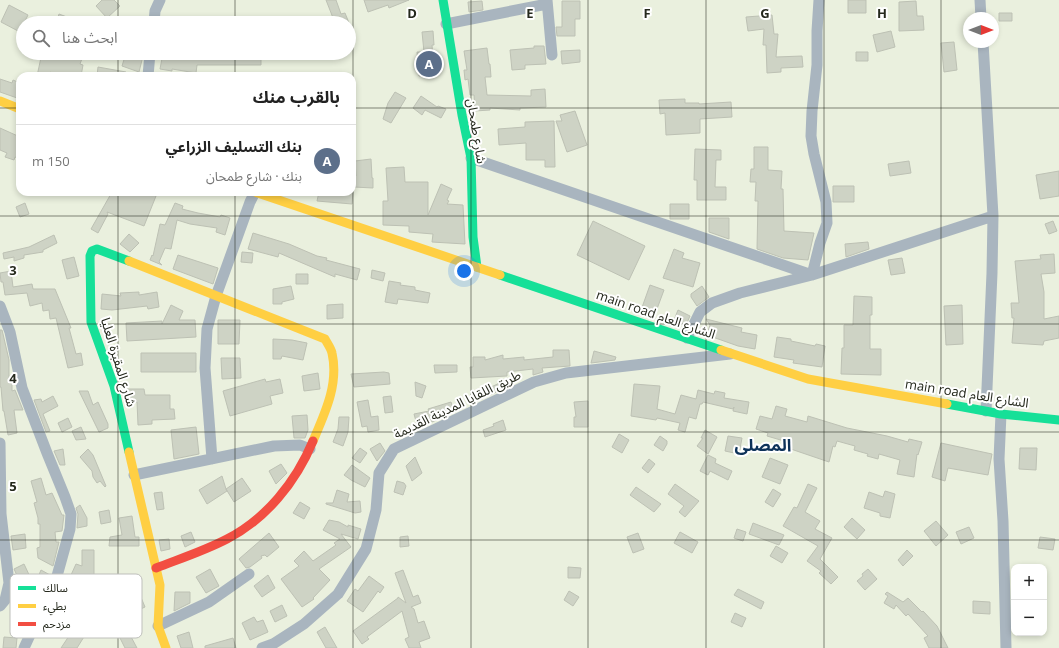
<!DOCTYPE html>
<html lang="ar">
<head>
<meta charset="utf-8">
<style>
	body { margin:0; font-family:"Open Sans","Noto Sans Arabic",sans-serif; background:#f6f6f6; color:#222; direction:rtl }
	.controls { position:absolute; right:12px; bottom:12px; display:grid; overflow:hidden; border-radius:8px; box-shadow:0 2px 6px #0003 }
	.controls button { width:36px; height:36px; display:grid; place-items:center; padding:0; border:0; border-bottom:1px solid #e0e0e0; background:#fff; color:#222; font:20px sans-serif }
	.compass { position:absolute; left:963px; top:12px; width:36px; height:36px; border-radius:50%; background:#fff; box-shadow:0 2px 6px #0003; rotate:90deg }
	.you { position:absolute; left:464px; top:271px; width:14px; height:14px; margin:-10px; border:3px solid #fff; border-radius:50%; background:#1a73e8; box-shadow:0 0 0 6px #1a73e833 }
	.badge { display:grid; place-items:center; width:26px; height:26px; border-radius:50%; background:#0f766e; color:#fff; font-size:13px; font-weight:700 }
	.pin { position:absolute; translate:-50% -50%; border:2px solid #fff; box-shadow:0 1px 4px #0006 }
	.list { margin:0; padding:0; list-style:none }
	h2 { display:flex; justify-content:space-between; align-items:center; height:52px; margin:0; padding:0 16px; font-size:17px }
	h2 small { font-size:13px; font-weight:400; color:#767676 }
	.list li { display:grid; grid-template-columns:26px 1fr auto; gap:12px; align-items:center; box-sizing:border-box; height:72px; padding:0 16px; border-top:1px solid #e0e0e0 }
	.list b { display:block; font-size:15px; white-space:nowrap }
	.list p { margin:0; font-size:13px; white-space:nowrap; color:#767676 }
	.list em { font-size:13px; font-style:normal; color:#767676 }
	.icon { flex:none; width:22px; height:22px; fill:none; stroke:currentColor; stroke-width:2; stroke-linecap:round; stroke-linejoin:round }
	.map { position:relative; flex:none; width:1059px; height:648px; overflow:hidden; direction:ltr }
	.search { position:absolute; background:#fff; box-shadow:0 2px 6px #0003; left:16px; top:16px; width:340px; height:44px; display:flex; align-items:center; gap:10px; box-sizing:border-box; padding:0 14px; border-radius:22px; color:#767676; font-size:15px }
	.panel { position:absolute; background:#fff; box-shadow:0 2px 6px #0003; left:16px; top:72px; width:340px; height:124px; border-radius:12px; direction:rtl }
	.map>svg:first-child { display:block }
</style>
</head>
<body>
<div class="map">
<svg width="1059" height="648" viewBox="0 0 1059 648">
	<rect width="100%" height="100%" fill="#eaf0de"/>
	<path fill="#ced3c5" stroke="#bdc1b4" d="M102 0H114L120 6 107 18 96 6Z
		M326 0H336L341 14 345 13 349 23H335Z
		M364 0H409L389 8 388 5 368 12Z
		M848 0H866V13H848Z
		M482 1 483 10 469 12 468 2Z
		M562 1H580V19H575V36H557L556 27H562Z
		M916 1 917 16H923L924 30 899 31V2Z
		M9 5 28 15 24 23H23L20 32 1 22Z
		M999 13H1012V21H999Z
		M59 14 80 22V23H56Z
		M772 15 774 34H778L776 57 802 56 803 67 781 68V72L767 73 766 45H763L764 29 748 31 746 17Z
		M433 31 434 45H432L434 75 419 76 417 52H424L422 32Z
		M891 31 895 47 877 52 873 35Z
		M954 42 957 70 944 72 941 43Z
		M534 46H544L546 64 525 65V69L512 70 510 50 534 48Z
		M487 48 489 64H490L491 77H485L487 95 531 96V90L545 89 546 107 520 108V110L490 108V110L475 111 474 95H470L468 79 465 80 464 70H467L464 51Z
		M580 50V62L562 64 561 51Z
		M856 52H868V61H856Z
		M42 53H84L80 64 83 65 81 76 65 75V76H59L50 72 49 76H37Z
		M126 53H133L143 56 139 72 122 66Z
		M163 53H199V57H261V65H197L196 73 172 69V71L160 69Z
		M98 67 126 72V76H97Z
		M0 79 12 83 13 80 20 83V99L0 92Z
		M395 92 406 98 391 123 383 119 388 103Z
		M421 96 437 107 438 106 446 109 441 118 425 110 422 115 413 108Z
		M685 99V103H699V104L731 102 732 117 700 119V133L666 135 665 113 660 114 659 100Z
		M575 111 587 145 567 152 556 121H562L560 115Z
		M554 121 555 167H545V160H526V143L499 145 498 129 525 127V122Z
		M0 128 20 137V159L15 157 14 160 5 157 7 153 0 150Z
		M754 147H768V170L782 171 781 189H783L784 231 814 233 808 260 783 258 757 249 758 201H755L756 182H750L751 169H754Z
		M695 149 721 150V160H716L715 187H726V200H697V180H694Z
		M371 159 372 178H373V188L354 187V176H356L355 161Z
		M909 161 911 173 890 176 888 164Z
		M404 167 405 182H428V215L441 184 452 189 447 200 449 201 447 204 463 205 465 244 432 242 433 234 409 232V226L383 225V201H388L386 168Z
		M1059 171V196L1040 199 1036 175Z
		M833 186H854V202H833Z
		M112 192H148L156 196 144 226 107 212 108 214 98 233 91 229Z
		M319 192H353L352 204 317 201Z
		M25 203 29 214 20 217 16 207Z
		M175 203 183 206 182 209 198 213 220 217 221 215 230 218 225 235 216 232 217 228 190 224 177 220 171 249 165 248 159 262 162 265 150 260 152 255 153 256 160 224 165 225Z
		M670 204H689V219H670Z
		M709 218H729V239L709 232Z
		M593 221 645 246 629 280 577 255Z
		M1053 221 1057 231 1049 234 1045 224Z
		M253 233 289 244 317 256 327 258 326 260 360 269 357 280 335 274V277L279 253 278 257 248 249Z
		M129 234 139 243 130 252 120 244Z
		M54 235 57 243 43 250V252L24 255V258L14 261V257L4 259 3 253 29 247Z
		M868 242 869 249 846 257 845 244Z
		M674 249 684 253 682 258 700 263 693 287 663 278Z
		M242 252 253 253 252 263 241 262Z
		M1054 254 1055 273 1041 274 1044 292V319L1059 316V338L1044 341 1043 345 1012 343 1014 318H1012L1011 303H1019L1015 261 1041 259 1040 255Z
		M178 255 218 268 213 284 173 269Z
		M74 257 79 276 67 279 62 260Z
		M902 258 905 273 891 275 888 260Z
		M372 270 385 273 383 281 371 278Z
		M11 271 13 287 32 284 33 289H55L71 328H69L76 354 81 353 83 365 68 368 56 318 50 319 49 310 43 311 42 303 30 306 27 293 5 295 3 282H1L0 273Z
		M296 274H308V284H296Z
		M389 281 401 283 400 285 415 287V290L430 293 428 303 398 299 397 304 385 302Z
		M650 285 664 290 654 317 640 313Z
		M291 286 294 299 282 302V304H273V289Z
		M702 286 709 297 697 306 691 297V294Z
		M139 292V295L157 292 159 307 148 309 147 306 112 310 101 309 102 294 121 296 120 293Z
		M854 296 872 297V315H870V349H881V375L841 374 842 348H844V325H853Z
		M343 304V318L327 319V305Z
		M171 305 183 311 179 320H195L196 337 127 341 126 323 162 321V324Z
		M962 305 963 344 946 345 944 306Z
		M678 310 690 316 686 325 674 320Z
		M706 319 742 328 741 332 757 335 755 349 738 346 707 335 710 325Z
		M218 320H240L239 344H218Z
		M0 330H2L3 334 9 360V381H12V391L15 390 23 410H14L17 433 8 435 4 411H3L1 387H0Z
		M777 337 791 339V341L815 346 816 344 825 346 822 367 793 363 794 360 774 357Z
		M273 339 292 340 307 343 303 360 282 356 281 359H273Z
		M553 350H569L570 366 542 368 543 372 533 375V369L507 372V376L471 378 470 367H473V357H485V360L503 355V359L524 357V360L553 357Z
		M594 351 616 357 615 360 591 363Z
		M141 353H196V372H141Z
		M221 358H240L241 378 222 379Z
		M434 365H457V372L435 373Z
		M384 372 389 373 390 384 354 387 351 374Z
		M318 373 320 389 304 391 302 376Z
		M265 379 266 382 280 379 283 393 270 396 272 404 230 416 223 391Z
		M508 379 511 385 471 404 468 398Z
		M415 382 426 386 422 398 416 396Z
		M634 384 660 386 657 409 675 414 681 395 696 399 698 390 714 394 715 391 725 393 724 398 749 402 747 414 733 411 734 407 733 409 703 402 702 404H700L696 419 689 417 685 432 678 430 680 423 657 418 656 420 631 416Z
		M127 389H144L145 395H170V409H174L175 419 152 420V424L138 425 137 402H127Z
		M79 391H88L93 405 98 402 108 424V428L99 432Z
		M53 396 58 406 43 414 50 431 46 432 34 400 41 399 42 402Z
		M391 396 393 412 385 413 383 397Z
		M368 400 371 417 378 416 379 430 368 432 367 426 362 427 357 402Z
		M588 401V427H574V417H576L574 402Z
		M451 402 454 412 432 422V421L417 425 414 414 429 411 428 409Z
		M776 406 787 409 785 416 807 422 808 416 847 428 887 436 908 442 909 439 922 442 918 455 917 454 914 477 897 474 900 460 879 454 878 459 867 456 868 454 854 450 855 446 837 441 835 447 833 446 829 462 782 446 784 441 767 436 768 433 756 429 760 416 772 419Z
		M307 415 308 430 305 438H294L292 416Z
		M339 417H349L348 432 343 446 333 442 338 429Z
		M68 418 72 427 62 432 58 423Z
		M503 420 506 430 485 437 483 430 494 426 493 424Z
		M81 427 86 439 76 440 72 431Z
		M196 427 199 454 174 459 171 430Z
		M705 430 717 437 708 454 697 446 703 438H701Z
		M619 434 629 440 622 453 612 447Z
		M660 436 667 441V444L663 451 654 445Z
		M728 436 742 438 739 454 725 451Z
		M380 443 385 451 377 461 370 449Z
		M941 443 992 454 988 475 948 468 945 481 932 477Z
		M360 448 367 453 360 463 352 458Z
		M1020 448H1037L1036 470 1019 469Z
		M63 449 65 465H60L54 451Z
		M88 449 93 455 106 486 105 487 100 481 97 483 93 477 92 471 80 457Z
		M708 455 716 459 715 463 732 471 728 480 710 471 708 475 700 471Z
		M415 457 422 473 412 481 406 466Z
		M770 458 788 465 780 484 762 477Z
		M649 459 655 464 648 473 642 468Z
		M281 464 287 473 276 484 269 471Z
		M352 465 370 478 365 487 351 480 344 475Z
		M222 476 226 489 242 478 251 491 234 502 226 489 227 491 207 504 199 490Z
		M41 478 46 495 52 493 62 515H64L62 531 55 532 56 542H59L53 566 38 558 37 548 40 547V524H38V518L34 503 37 502 31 481Z
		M397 481 404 483 406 486 403 495 394 492Z
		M675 484 699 501 685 517 679 512 684 506 668 494Z
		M808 484 817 488 805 512 820 521 815 529 832 538 820 559 838 577 831 584 819 573 821 571 807 561 818 546 783 526 794 507 797 508Z
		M636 487 661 504 654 512 630 495Z
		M773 489 781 494 773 507 765 502Z
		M337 490 349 494 347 502 360 501 361 512 355 513 326 504V503H333Z
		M885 491 895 494 890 518 880 516V513L864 508 869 492 883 497Z
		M162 492 164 509 157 510 154 493Z
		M300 502 310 508 304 519 293 513Z
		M80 505 87 518V526L77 528 78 514 76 508Z
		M109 510 111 522 101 524 99 512Z
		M132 516 135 537H139V546H109L110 537 122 535 119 518Z
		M852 518 865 530 857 539 844 527Z
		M329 520 339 522 348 527V525L361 529 358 539 341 534 351 547 319 569 330 580 313 598 314 599 302 607 281 579 299 566 294 561 304 551 313 561 336 545 334 543 340 539 323 530Z
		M936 521 948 535 936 546 924 531Z
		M753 523 784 535 779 545 749 534Z
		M969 527 974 538 961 544 956 532Z
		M737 529 746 532 743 541 734 538Z
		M191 532 195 542 185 547 181 536Z
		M680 532 698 542 692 553 674 543Z
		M269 533 279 547 267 557 265 555 261 556 262 558 250 567 246 568 239 559Z
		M638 533 644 549 633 553 627 537Z
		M25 534 26 548 13 550 11 536Z
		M408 536 409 546 400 547V537Z
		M1040 537 1055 539 1053 550 1038 548Z
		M169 539 170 549 161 551 159 540Z
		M776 546 788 553 782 563 770 556Z
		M82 550H94V586L71 575 76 564 82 566Z
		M907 550 913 556 903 566 898 560Z
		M24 564 32 581 22 586 14 569Z
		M568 567 581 568 580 578H568Z
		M210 569 219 586 206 593 196 577Z
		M868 569 877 579 865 590 857 581 863 576 862 574Z
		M41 570 50 575 41 594H39L38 577Z
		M403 570 413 597 418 595 421 603 411 607 414 609 418 623 424 621 430 638 419 642 421 648H409L405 639 409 637 402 611 367 637 369 639 362 644 353 631 398 598V597L406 603 395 573Z
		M268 575 275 588 262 597 254 586Z
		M369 576 384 587 380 593 378 591 363 612 347 601 355 589 358 591Z
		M738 589 764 602 761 609 734 595Z
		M569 591 579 597 573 606 564 600Z
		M94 592V609H100L97 616 77 648H61L69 636 62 632 66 625 76 631 86 608 76 601 80 595 90 601Z
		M175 592H190V603L174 611Z
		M887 592 903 602 908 598 922 612 923 611 937 626 948 648H929L924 638 928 636 908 614 906 616 896 605 894 609 884 603 888 596 885 594Z
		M140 595 145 607 132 613 127 601Z
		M973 601 990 602V614L973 613Z
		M282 605 287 616 275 622 270 611Z
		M117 611 123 617 121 618 137 648H125L114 626 111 629 104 622Z
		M735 613 746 618 742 627 731 622Z
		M254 617 257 622 263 620 268 632 250 640 242 623Z
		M325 627 337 648H326L317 632Z
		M189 632 193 648H181L177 636Z
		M4 637 17 638 16 648H3Z
		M233 638 236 648H205V646Z"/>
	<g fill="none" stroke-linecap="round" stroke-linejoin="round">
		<path stroke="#a9b5bf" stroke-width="11" d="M547 0 552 55
			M980 0 981 18
			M154 23 155 11 160 0
			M446 24 547 4
			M983 42 993 216 992 273 986 411
			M148 76 150 53
			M471 158 812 275 820 243 827 223 826 202 814 154 811 136 812 111 817 65V31L819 0
			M0 306 10 332 22 388 47 453 65 497 71 514 70 529 57 576 24 648
			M687 338 700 312 712 303 740 293 812 275 993 216
			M1001 414 999 459 1003 521 1006 648
			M0 443 1 514 9 583 5 600 0 606
			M212 459 205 368 207 329 216 296 250 202 255 192
			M134 475 274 446 300 445 310 449
			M158 626 209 602 249 574
			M262 648 273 644 304 624 338 594 366 549 376 510 379 473 394 449 534 382 566 373 730 354"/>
		<path stroke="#16e098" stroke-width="9" d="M443 0 462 115 471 158 473 237 477 267
			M129 261 97 249 92 251 90 256 91 322 114 386 129 452
			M500 275 721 350
			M947 404 1001 414 1059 420"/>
		<path stroke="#ffcf43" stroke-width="9" d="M0 101 20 109
			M255 192 500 275
			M129 261 325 339C327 343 331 348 332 353 339 384 325 413 313 441
			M721 350 808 379 947 404
			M129 452 160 585 158 626 166 648"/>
		<path stroke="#f24e42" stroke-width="9" d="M156 568C179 559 204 551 227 539 266 519 296 482 313 441"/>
	</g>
	<path fill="none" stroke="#25291d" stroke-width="1" stroke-opacity="0.55" d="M118 0V23M235 0V23M353 0V648M471 0V648M588 0V648M706 0V648M824 0V648M941 0V648M118 53V76M235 53V76M0 108H20M352 108H1059M118 192V648M235 192V648M0 216H1059M0 324H1059M0 432H1059M0 540H1059"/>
	<g text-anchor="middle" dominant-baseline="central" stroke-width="4" stroke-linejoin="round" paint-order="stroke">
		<g font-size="13" fill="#25291d" stroke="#fff">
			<text transform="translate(477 131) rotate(81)">شارع طمحان</text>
			<text transform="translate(656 314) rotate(19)">main road الشارع العام</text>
			<text transform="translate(119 362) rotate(73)">شارع المقبرة العليا</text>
			<text transform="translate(967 393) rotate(9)">main road الشارع العام</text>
			<text transform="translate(457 404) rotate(-26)">طريق اللقايا المدينة القديمة</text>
		</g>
		<g font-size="17" font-weight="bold" fill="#0d3259" stroke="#fff">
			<text x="763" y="444">المصلى</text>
		</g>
	</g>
	<rect x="10" y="574" width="132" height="64" rx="6" fill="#fff" stroke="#bebfbb" stroke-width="1"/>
	<rect x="18" y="586" width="18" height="4" fill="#16e098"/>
	<rect x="18" y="604" width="18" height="4" fill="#ffcf43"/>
	<rect x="18" y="622" width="18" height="4" fill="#f24e42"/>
	<g font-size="11" fill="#25291d">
		<text x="43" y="592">سالك</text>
		<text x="43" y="610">بطيء</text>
		<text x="43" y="628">مزدحم</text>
	</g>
	<g font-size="13" text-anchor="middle" font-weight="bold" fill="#25291d" stroke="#fff" stroke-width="4" stroke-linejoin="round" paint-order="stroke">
		<text x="412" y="18">D</text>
		<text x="530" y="18">E</text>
		<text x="647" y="18">F</text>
		<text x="765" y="18">G</text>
		<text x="882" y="18">H</text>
		<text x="13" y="275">3</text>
		<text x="13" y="383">4</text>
		<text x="13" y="491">5</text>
	</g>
</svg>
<div class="controls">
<button>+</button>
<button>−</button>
</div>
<svg class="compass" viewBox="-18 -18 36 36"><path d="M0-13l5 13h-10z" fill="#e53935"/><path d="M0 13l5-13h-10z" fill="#767676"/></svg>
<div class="you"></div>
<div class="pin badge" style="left:429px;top:64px;background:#5c6f8a">A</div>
<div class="search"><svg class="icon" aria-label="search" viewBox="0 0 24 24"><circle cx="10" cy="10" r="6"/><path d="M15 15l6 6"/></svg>ابحث هنا</div>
<section class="panel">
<h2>بالقرب منك<small></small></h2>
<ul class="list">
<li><span class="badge" style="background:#5c6f8a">A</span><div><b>بنك التسليف الزراعي</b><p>بنك · شارع طمحان</p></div><em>150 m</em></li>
</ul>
</section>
</div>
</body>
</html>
